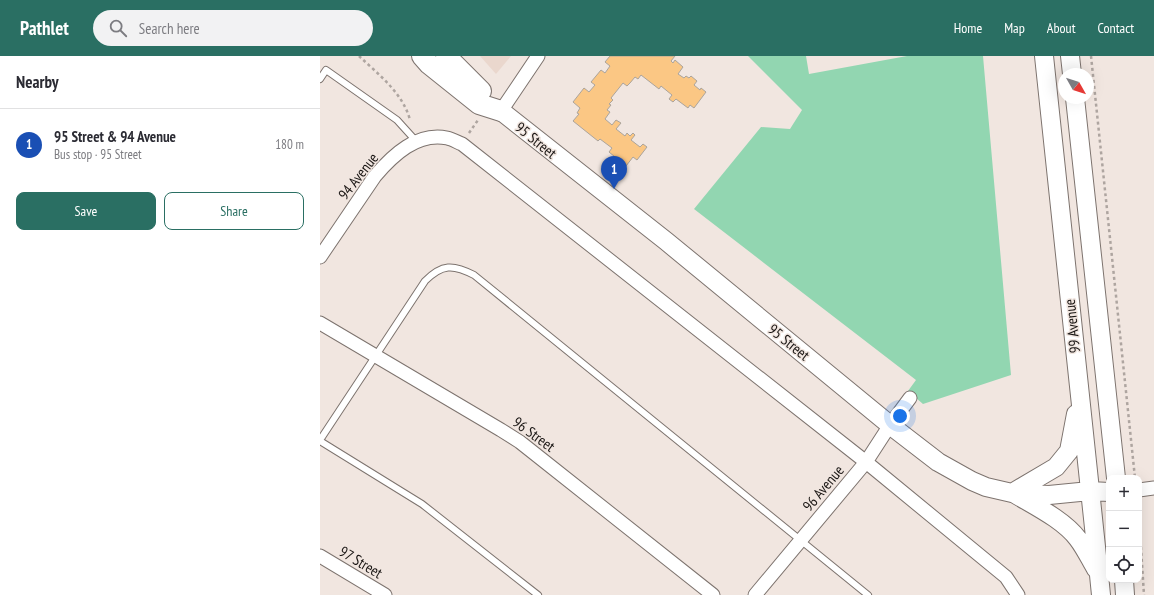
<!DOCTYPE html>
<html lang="en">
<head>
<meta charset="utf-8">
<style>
	body { margin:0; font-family:"PT Sans Narrow",sans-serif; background:#f2f2f3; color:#2b2b33 }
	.controls { position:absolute; right:12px; bottom:12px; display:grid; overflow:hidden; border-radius:8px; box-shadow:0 4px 16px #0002 }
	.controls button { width:36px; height:36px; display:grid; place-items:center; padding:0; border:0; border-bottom:1px solid #e1e1e2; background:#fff; color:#2b2b33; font:20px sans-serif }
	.compass { position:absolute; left:738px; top:12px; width:36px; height:36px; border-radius:50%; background:#fff; box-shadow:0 4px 16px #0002; rotate:129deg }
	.you { position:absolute; left:580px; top:360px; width:14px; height:14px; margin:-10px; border:3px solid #fff; border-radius:50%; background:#1a73e8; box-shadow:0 0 0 6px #1a73e833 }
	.badge { display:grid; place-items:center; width:26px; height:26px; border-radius:50%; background:#2a6f63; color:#fff; font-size:13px; font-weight:700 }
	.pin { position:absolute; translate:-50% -33px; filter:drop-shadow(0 1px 2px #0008) }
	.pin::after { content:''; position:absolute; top:21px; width:14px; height:12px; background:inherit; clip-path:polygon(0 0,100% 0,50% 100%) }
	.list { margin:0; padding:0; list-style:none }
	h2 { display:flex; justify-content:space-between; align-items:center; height:52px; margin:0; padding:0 16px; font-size:17px }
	h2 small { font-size:13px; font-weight:400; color:#7c7c81 }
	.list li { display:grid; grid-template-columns:26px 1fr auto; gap:12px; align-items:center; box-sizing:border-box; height:72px; padding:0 16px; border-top:1px solid #e1e1e2 }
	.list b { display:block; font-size:15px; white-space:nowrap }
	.list p { margin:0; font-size:13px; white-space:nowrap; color:#7c7c81 }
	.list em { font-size:13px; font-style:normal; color:#7c7c81 }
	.actions { display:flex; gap:8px; padding:12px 16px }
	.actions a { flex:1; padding:9px 0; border:1px solid #2a6f63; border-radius:8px; text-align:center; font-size:14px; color:#2a6f63 }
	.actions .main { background:#2a6f63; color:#fff }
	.icon { flex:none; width:22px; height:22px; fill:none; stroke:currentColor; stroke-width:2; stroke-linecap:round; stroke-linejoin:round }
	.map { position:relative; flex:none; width:834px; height:539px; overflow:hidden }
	header { display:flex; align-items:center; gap:24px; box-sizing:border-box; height:56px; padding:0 20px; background:#2a6f63; color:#fff }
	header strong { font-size:19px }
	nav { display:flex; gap:22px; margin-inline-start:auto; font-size:14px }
	.search { width:280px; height:36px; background:#f2f2f3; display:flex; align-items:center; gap:10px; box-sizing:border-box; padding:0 14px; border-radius:22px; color:#7c7c81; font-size:15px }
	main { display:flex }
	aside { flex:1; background:#fff }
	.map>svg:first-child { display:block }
</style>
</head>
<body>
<header>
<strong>Pathlet</strong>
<div class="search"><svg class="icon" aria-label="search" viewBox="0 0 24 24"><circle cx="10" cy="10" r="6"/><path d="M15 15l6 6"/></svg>Search here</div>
<nav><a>Home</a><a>Map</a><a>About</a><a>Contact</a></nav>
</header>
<main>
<aside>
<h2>Nearby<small></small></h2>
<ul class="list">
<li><span class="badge" style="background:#1a4fb4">1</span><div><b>95 Street &amp; 94 Avenue</b><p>Bus stop · 95 Street</p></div><em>180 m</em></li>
</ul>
<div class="actions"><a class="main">Save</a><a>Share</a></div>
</aside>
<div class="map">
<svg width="834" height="539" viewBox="0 0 834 539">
	<rect width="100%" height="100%" fill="#f1e6e0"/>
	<path fill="#ead7cd" d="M160 0H191L176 18Z"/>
	<path fill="#92d6b1" d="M428 0H486L489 18 587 0H663L691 319 603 348 588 335 596 324 374 153 441 71 470 73 482 54Z"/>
	<path fill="#fbc784" stroke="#aba49c" d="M290 0H355L351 5 353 7 355 4 363 11 358 18 364 22 366 20 369 22 371 20 377 25 374 29 380 34 381 32 386 36 374 52 370 49 368 52 356 43 353 46 349 43 352 39 341 30 339 33 321 19 318 23 315 21 310 27 307 30 303 27 291 42 293 44 289 48 291 49 287 54 290 56 285 63 292 69 296 64 301 67 296 73 305 80 307 77 310 80 313 77 315 79 311 84 320 91 323 88 327 91 317 104 313 101 306 110 289 96 292 92 280 83 278 85 253 65 259 58 257 57 260 52 253 46 264 32 269 36 275 29 271 26 281 14 285 17 290 10 285 6Z"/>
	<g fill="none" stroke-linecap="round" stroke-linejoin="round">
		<g stroke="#7d736e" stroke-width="8">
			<path id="lane" d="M0 23 6 14 77 64 96 85
				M0 384 105 225C122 208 133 208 154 219L548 539
				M0 385 102 448 218 539"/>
		</g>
		<g stroke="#7d736e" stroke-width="15">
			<path id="street" d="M181 55 218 0
				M0 201 55 120C73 99 97 76 127 82 132 83 137 86 142 88L546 406 686 521 698 539
				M0 267 181 374 200 386 393 539
				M819 434 834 432
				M0 500 65 539
				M435 539 546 406 570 369 590 342"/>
		</g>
		<g stroke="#7d736e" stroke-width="20">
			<path id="secondary" d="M724 0 779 519 781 539
				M750 0 752 18
				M755 42 796 422
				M181 55 346 185 570 369 618 406 652 425 666 431 692 437 729 439 770 435 789 436
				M692 437 736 411 749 395 756 358
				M695 438C715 450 744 464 758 483 765 492 770 503 776 513
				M804 524 805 539"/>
		</g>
		<g stroke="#7d736e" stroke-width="22">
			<path id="primary" d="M102 0 109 8 159 48 181 55
				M126 0 161 35"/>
		</g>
		<path stroke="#aea5a0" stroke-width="2.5" stroke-dasharray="3 3" stroke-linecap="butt" d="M39 0C58 18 83 37 90 64
			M771 0 815 422
			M149 77 158 64
			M819 461 824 539"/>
		<use href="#lane" stroke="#fff" stroke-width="6"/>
		<use href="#street" stroke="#fff" stroke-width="13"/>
		<use href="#secondary" stroke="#fff" stroke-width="18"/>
		<use href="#primary" stroke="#fff" stroke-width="20"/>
	</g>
	<g text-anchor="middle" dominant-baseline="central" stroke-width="3" stroke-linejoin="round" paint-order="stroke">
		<g font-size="15" fill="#191513" stroke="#f1e6e0">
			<text transform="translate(216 84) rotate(39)">95 Street</text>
			<text transform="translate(38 120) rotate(-52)">94 Avenue</text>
			<text transform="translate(752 270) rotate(-96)">99 Avenue</text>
			<text transform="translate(469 286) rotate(39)">95 Street</text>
			<text transform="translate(214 378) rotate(36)">96 Street</text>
			<text transform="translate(503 432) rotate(-50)">96 Avenue</text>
			<text transform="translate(41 506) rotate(31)">97 Street</text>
		</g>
	</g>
</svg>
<div class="controls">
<button>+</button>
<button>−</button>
<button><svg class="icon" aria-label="locate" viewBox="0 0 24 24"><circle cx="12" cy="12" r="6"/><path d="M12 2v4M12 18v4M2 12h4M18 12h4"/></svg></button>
</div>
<svg class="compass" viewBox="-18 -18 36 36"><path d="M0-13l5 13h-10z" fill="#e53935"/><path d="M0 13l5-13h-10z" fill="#7c7c81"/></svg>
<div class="you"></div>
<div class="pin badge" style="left:294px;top:133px;background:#1a4fb4">1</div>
</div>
</main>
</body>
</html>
